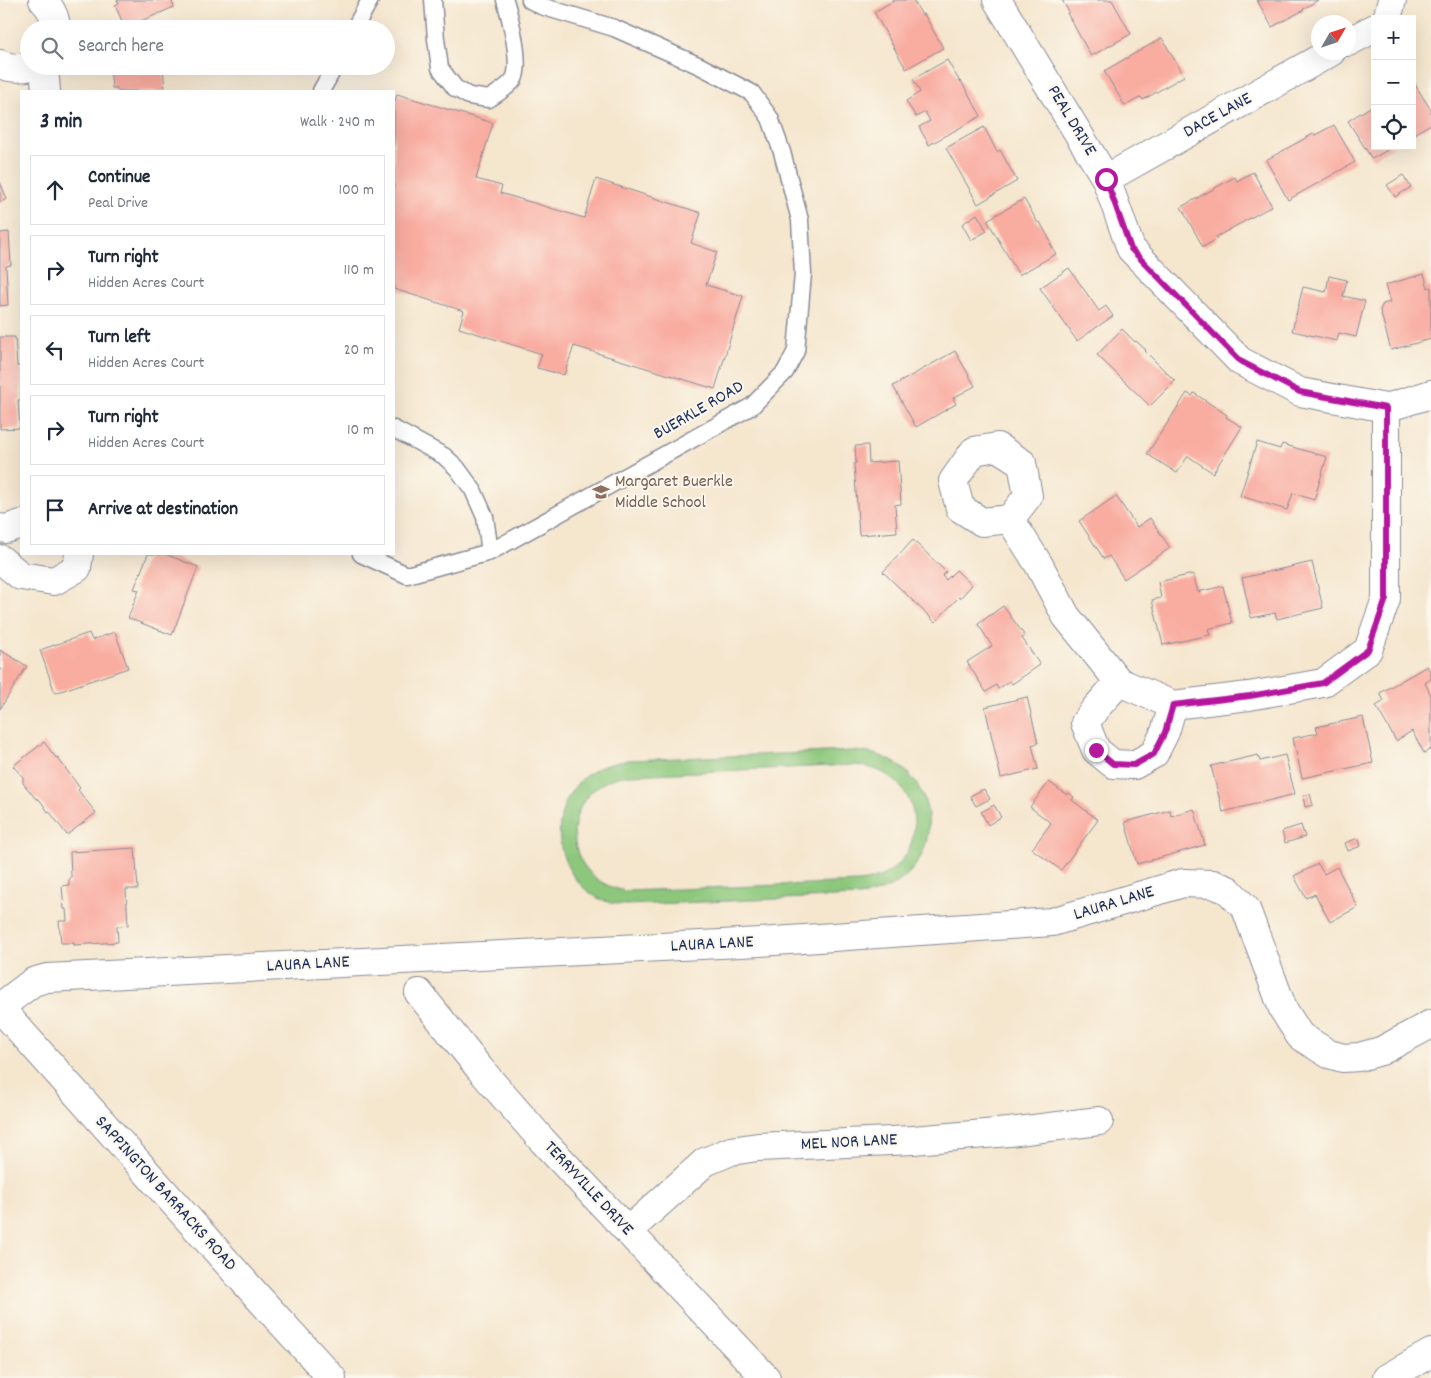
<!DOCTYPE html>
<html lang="en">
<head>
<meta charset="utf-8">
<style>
	body { margin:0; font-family:Dekko,sans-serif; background:#f2f2f3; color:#1f2937 }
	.controls { position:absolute; right:15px; top:15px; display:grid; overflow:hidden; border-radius:0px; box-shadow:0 5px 20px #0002 }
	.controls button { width:45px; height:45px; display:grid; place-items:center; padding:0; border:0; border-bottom:1px solid #e0e1e3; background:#fff; color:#1f2937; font:25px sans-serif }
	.compass { position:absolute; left:1311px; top:15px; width:45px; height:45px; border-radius:50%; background:#fff; box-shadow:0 5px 20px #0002; rotate:51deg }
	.stop { position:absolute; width:15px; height:15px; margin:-11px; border:4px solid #b5179e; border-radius:50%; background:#fff }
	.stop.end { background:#b5179e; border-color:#fff; box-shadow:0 1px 5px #0008 }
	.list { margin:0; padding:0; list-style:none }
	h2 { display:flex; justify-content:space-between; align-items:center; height:65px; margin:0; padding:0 20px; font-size:21px }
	h2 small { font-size:16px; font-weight:400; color:#747a83 }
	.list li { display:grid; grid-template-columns:32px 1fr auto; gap:15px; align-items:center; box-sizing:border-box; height:70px; margin:0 10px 10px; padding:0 10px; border:1px solid #e0e1e3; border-radius:0px }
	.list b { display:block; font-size:19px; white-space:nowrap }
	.list p { margin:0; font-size:16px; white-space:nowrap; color:#747a83 }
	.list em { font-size:16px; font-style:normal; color:#747a83 }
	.icon { flex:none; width:28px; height:28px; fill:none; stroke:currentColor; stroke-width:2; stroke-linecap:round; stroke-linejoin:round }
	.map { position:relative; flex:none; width:1431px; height:1378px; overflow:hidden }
	.search { position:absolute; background:#fff; box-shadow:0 5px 20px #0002; left:20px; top:20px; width:375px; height:55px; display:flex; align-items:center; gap:12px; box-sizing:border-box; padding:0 18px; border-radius:28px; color:#747a83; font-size:19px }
	.panel { position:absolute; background:#fff; box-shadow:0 5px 20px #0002; left:20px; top:90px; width:375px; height:465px; border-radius:0px }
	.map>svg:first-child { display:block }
</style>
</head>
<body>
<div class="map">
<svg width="1431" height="1378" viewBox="0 0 1431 1378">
	<rect width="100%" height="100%" fill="#fbf7ec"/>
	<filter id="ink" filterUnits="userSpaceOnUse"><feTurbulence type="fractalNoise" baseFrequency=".02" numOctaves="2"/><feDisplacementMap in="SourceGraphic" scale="10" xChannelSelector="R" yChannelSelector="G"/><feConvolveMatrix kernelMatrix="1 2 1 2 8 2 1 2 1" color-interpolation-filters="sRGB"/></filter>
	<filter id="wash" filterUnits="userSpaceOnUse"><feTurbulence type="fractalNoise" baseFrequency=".0096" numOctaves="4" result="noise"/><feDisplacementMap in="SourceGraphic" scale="20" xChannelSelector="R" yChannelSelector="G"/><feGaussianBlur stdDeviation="1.12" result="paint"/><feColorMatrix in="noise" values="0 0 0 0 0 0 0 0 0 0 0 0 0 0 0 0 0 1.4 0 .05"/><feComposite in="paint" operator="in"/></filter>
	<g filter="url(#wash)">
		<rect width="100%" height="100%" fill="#f5e6ce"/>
		<path fill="#8cc77c" stroke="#547b6d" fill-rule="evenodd" d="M853 751C949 754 956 885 859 896L625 905C617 904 609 903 602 900 549 875 544 798 596 769 607 764 618 762 629 760ZM853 765C932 769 935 874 859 882L626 891C555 879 558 782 630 775Z"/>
		<g id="blocks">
			<path fill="#f9aca0" d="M117 0H171L174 7 125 28 115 5 119 3Z
				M895 0H913L922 15 924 14 943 48 906 69 874 12Z
				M1062 0H1112L1131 34 1091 56 1067 13 1069 12Z
				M1257 0H1318L1303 9 1304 10 1272 27Z
				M1162 38 1184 76 1143 100 1141 97 1125 106 1104 71Z
				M947 60 960 82 961 81 981 116 929 145 919 127 930 121 925 112 916 117 906 101 920 92 913 79Z
				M110 66H163L165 91H117V88H112Z
				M1414 83 1431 110V124L1412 135V84Z
				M397 94 493 123 476 179 502 186 500 193 584 218 596 179 701 213 691 243 717 252 706 285 743 296 715 389 574 346 564 375 537 368 542 354 459 328 464 311 394 289V103Z
				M1375 104V146H1394L1372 159 1348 121Z
				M1334 125 1355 162 1288 200 1266 160 1313 134 1315 135Z
				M984 127 997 152 1000 150 1017 181 978 204 946 148Z
				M1253 172 1272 206 1216 237 1217 239 1203 247 1181 207 1235 177 1237 181Z
				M1403 175 1411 187 1395 197 1387 185Z
				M0 182 7 199 0 202Z
				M1024 199 1038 223 1040 222 1051 242 1050 243 1056 254 1019 275 987 220Z
				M977 214 987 231 971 240 962 224Z
				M9 232 11 265 6 266 8 305 0 306V233Z
				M1069 268 1099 311 1106 306 1113 316 1077 341 1040 288Z
				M1424 274 1428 288 1431 287V339L1391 350 1380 310 1383 304 1390 302 1385 285Z
				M1329 276 1347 280 1343 296 1365 301 1356 337 1339 333 1337 341 1292 331 1303 287 1326 292Z
				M1122 329 1135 342 1136 341 1146 350 1145 351 1175 381 1150 406 1097 355Z
				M0 337H15L17 366H21V400H18L20 428 0 429Z
				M955 351 975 386 953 398 956 404 916 427 893 386Z
				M1187 393 1192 396 1194 393 1227 415 1226 417 1242 427 1213 473 1188 456 1177 473 1147 454Z
				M1257 442 1280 449 1282 444 1327 457 1314 500 1293 493 1287 510 1240 496Z
				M868 445 869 463 898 461 901 504 895 505 897 532 859 535 854 463H856L855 446Z
				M1116 496 1137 527 1150 518 1170 548 1124 579 1109 556 1104 559 1079 521Z
				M913 540 946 572 942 576 946 580 956 570 972 585 960 598 959 597 935 622 883 572Z
				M148 554H165L198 567 172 635 128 618 139 590 134 589Z
				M1312 562 1323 608 1277 619 1275 613 1251 618 1242 578Z
				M1193 574 1198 592 1223 586 1232 623 1208 629 1210 635 1163 645 1152 600 1161 598 1158 582Z
				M1003 606 1025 636 1022 638 1040 665 1012 684 1010 681 998 689 996 685 986 692 967 662 992 646 978 624Z
				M115 632 128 668 55 693 40 650 89 633 92 640Z
				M0 650 27 666 0 709Z
				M1427 666 1431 673V679L1425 683 1431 695V749L1424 753 1412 731 1396 741 1376 706 1384 701 1380 693Z
				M1027 697 1038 743 1032 745 1038 769 1001 778 985 707Z
				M1363 717 1373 763 1302 778 1293 738 1318 733 1316 727Z
				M44 742 56 758 57 757 80 788 78 790 96 813 67 835 49 811 48 812 40 800 35 798 23 783V777L13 766Z
				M1258 755 1260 761 1285 755 1295 794 1223 812 1211 766Z
				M1049 782 1067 795 1069 793 1074 797 1072 800 1098 820 1061 870 1032 849 1051 823 1030 807Z
				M984 789 990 799 976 806 970 796Z
				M1310 794 1313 805 1305 807 1303 796Z
				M994 805 1001 817 988 825 981 812Z
				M1194 809 1205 845 1137 864 1125 822 1170 810 1171 816Z
				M1301 825 1305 837 1285 843 1282 831Z
				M1358 838 1361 846 1348 851 1345 843Z
				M135 848 138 889H126L128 925 117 926 118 942 74 945V943H61L59 921H67L66 909H64L62 886 69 885V880L71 877 70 852Z
				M1318 864 1324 874 1337 867 1358 907 1330 922 1315 894 1306 898 1294 876Z"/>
		</g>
	</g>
	<g filter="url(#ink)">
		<use href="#blocks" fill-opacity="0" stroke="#888a96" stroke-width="1"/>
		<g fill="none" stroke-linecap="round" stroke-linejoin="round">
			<g stroke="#888a96" stroke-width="19">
				<path id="service" d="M433 0 436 39 440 68 455 88 469 96 489 99C497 93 508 88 514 79 522 63 510 17 505 0
					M354 29 370 0
					M321 91 335 66
					M394 429 444 456 457 468 473 490 485 517 490 552
					M361 554 407 575 490 552 752 406 785 372 796 351 803 274 800 220 782 152 770 118 752 93 700 66 614 28 541 6 530 0"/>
			</g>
			<g stroke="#888a96" stroke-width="30">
				<path id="minor" d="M43 0C51 8 56 17 56 29
					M997 0 1106 179 1131 249 1240 361 1300 392 1386 408 1431 394
					M1387 19 1392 0
					M1348 42 1375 28
					M0 64C11 69 20 69 32 66
					M44 66 46 91
					M1106 179 1331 52
					M997 447 1022 463 1028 496 1010 519 982 522 960 508 953 481 974 451Z
					M1010 519 1039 565 1066 616 1119 682 1173 705 1249 696 1323 683 1368 650 1386 599V408
					M0 528 6 529 21 524
					M0 559 21 576 54 581 77 568 79 554
					M1119 682 1095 709 1085 723 1096 750 1113 764 1134 765 1154 754 1165 732 1173 705
					M419 993 480 1069 542 1140 766 1378
					M0 1007 33 982 47 978 760 942 1052 922 1183 883 1213 884 1228 890 1246 909 1283 1009 1300 1036 1329 1054 1343 1058 1359 1057 1381 1051 1431 1024
					M628 1231 705 1162 731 1151 758 1147 913 1140 1009 1132 1099 1121
					M1387 1378 1431 1353"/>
			</g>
			<g stroke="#888a96" stroke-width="30">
				<path id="tertiary" d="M0 1008 257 1296 332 1378"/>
			</g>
			<use href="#service" stroke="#fff" stroke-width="16"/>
			<use href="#minor" stroke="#fff" stroke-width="28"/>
			<use href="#tertiary" stroke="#fff" stroke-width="28"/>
		</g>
	</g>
	<g fill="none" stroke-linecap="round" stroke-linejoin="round" filter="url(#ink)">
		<path stroke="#b5179e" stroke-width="6" d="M1096 750 1113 764 1134 765 1154 754 1165 732 1173 705 1250 696 1323 683 1368 650 1386 599V408L1300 392 1240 361 1131 249 1106 179"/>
	</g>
	<defs>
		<g id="school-bare" transform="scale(1.35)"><path d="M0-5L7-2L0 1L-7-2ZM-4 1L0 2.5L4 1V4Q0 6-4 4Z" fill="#8d6e63" stroke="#fbf7ec" stroke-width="2.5" paint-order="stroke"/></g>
	</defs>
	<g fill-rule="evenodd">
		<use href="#school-bare" x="601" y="492"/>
	</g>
	<g text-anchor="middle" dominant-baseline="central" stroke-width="4" stroke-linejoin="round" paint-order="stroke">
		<g font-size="18" fill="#1b2f5e" stroke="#fbf7ec">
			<text transform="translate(1218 116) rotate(-29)">DACE LANE</text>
			<text transform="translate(1071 121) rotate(59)">PEAL DRIVE</text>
			<text transform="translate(699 411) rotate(-30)">BUERKLE ROAD</text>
			<text transform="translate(1114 904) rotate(-17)">LAURA LANE</text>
			<text transform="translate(712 945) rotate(-3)">LAURA LANE</text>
			<text transform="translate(308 965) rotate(-3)">LAURA LANE</text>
			<text transform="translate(849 1143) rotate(-3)">MEL NOR LANE</text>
			<text transform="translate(588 1189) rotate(47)">TERRYVILLE DRIVE</text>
			<text transform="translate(165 1194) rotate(48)">SAPPINGTON BARRACKS ROAD</text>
		</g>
		<g font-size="18" fill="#785e54" stroke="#fbf7ec" text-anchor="start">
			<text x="615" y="482">Margaret Buerkle<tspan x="615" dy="21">Middle School</tspan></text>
		</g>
	</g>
</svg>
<div class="controls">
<button>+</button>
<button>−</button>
<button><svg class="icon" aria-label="locate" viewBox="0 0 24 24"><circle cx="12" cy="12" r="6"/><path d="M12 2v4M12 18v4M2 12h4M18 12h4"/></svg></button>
</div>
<svg class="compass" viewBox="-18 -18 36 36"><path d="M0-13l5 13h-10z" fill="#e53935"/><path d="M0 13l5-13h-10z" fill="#747a83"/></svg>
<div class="stop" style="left:1106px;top:179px"></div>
<div class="stop end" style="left:1096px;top:750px"></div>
<div class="search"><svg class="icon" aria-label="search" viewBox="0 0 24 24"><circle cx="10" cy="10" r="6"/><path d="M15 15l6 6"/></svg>Search here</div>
<section class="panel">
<h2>3 min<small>Walk · 240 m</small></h2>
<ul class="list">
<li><svg class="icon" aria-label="ahead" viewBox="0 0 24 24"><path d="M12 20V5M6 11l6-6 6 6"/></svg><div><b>Continue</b><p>Peal Drive</p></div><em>100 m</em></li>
<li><svg class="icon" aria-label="right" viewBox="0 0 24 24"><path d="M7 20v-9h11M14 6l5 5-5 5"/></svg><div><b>Turn right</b><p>Hidden Acres Court</p></div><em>110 m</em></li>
<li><svg class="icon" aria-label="left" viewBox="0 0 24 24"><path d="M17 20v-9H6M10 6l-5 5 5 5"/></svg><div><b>Turn left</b><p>Hidden Acres Court</p></div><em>20 m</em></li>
<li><svg class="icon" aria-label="right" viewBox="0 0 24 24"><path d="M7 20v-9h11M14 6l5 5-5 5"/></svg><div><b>Turn right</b><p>Hidden Acres Court</p></div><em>10 m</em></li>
<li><svg class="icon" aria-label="arrive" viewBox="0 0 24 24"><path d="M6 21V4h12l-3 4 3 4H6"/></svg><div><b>Arrive at destination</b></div></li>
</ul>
</section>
</div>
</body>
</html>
